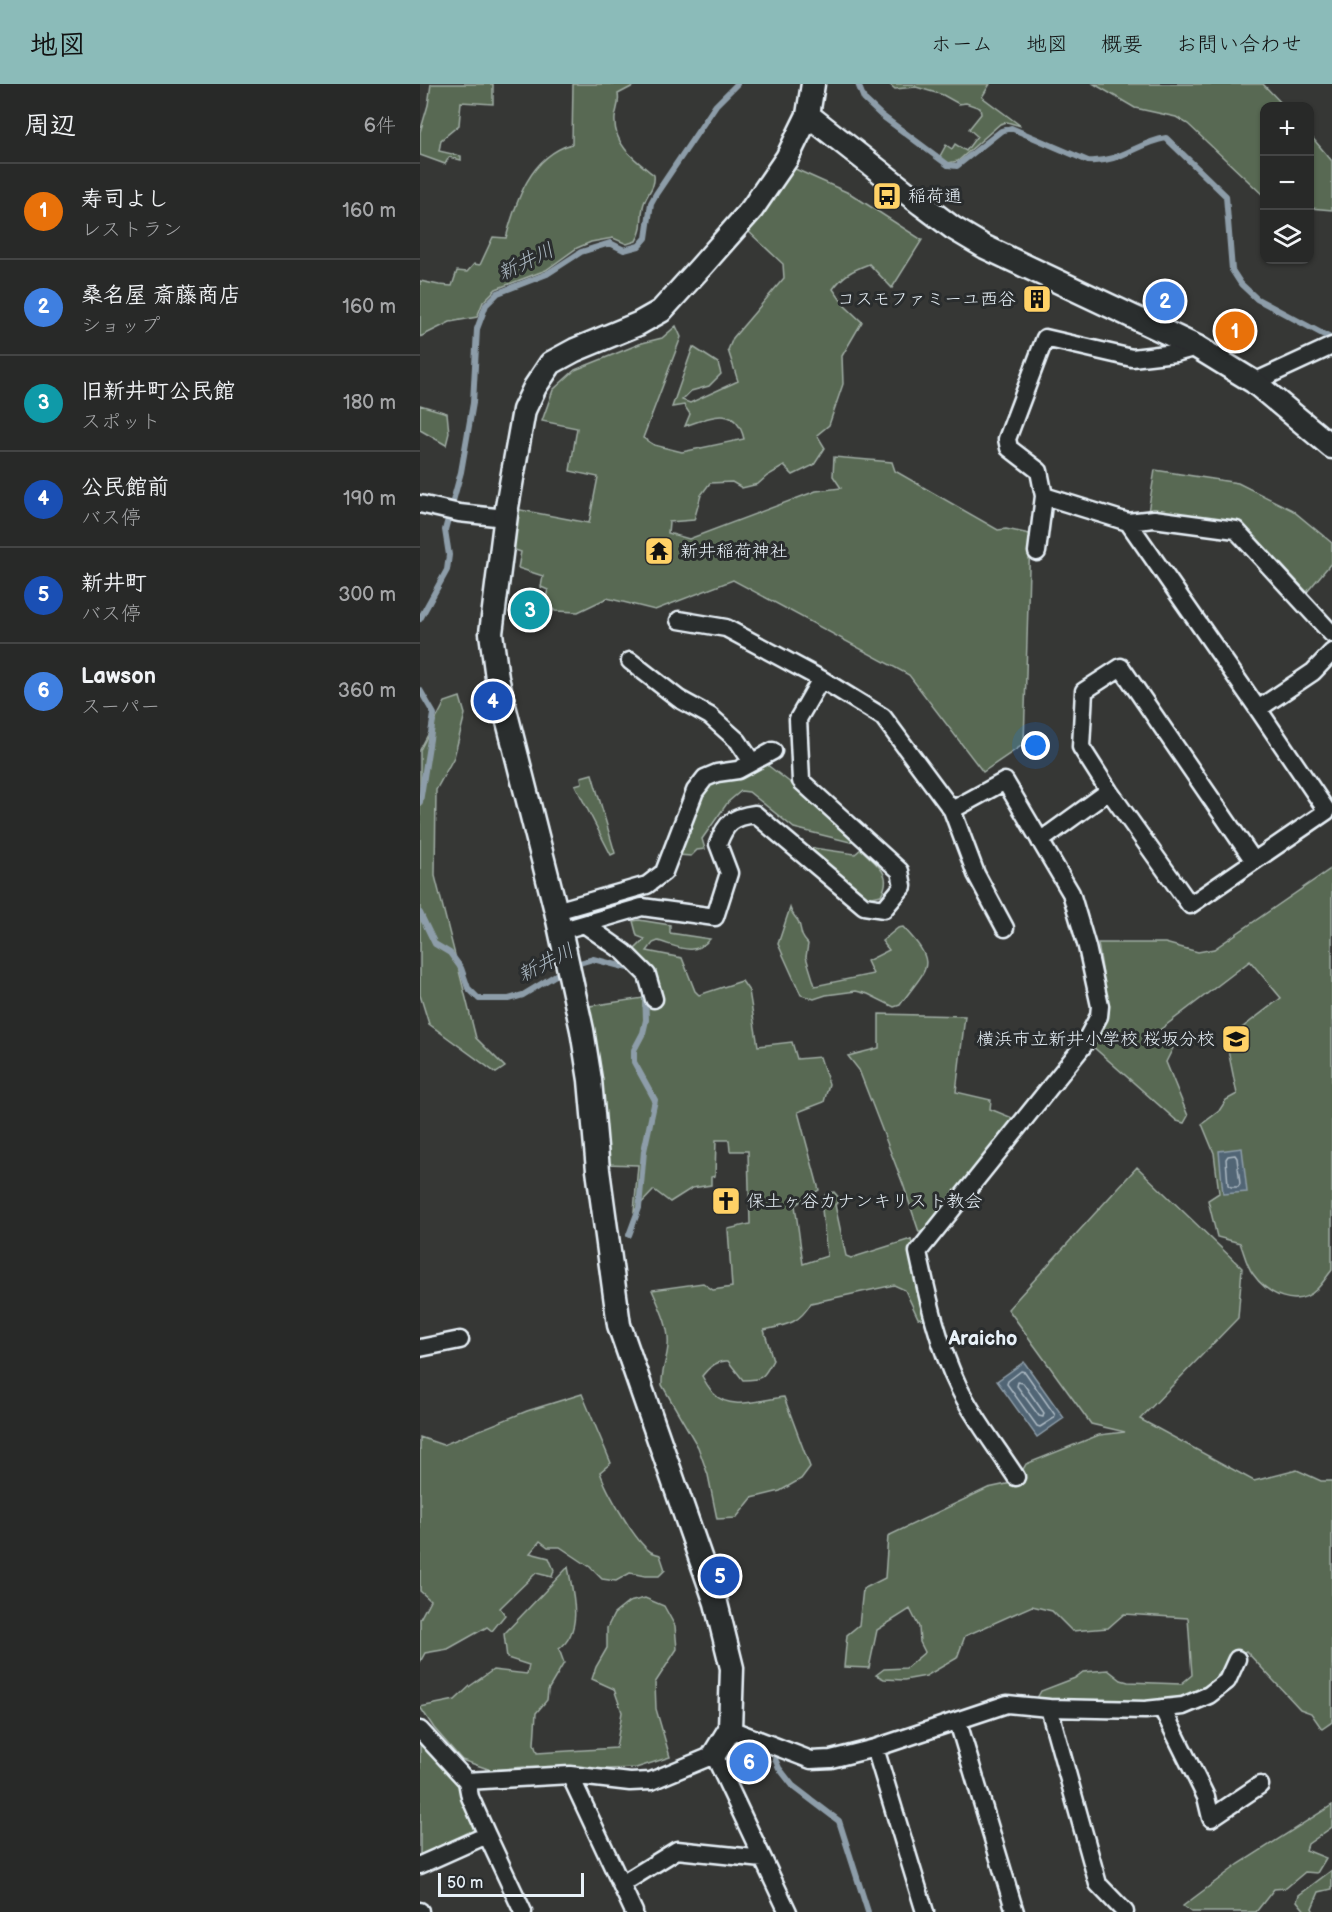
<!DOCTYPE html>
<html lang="ja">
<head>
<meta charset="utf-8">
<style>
	body { margin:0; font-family:"Balsamiq Sans","Klee One",sans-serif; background:#343534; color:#f1f3f6 }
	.controls { position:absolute; right:18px; top:18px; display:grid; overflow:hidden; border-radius:12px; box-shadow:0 2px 4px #0004 }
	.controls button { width:54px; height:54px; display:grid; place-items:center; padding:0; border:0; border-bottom:2px solid #444545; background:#282928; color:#f1f3f6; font:30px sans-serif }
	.scale { position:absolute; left:18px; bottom:15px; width:146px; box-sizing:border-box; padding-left:6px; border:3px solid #e8f1f8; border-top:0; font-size:16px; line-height:21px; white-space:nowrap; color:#e8f1f8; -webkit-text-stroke:4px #2a2d2e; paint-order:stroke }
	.you { position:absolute; left:616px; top:662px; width:21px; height:21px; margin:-15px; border:4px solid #fff; border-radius:50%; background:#1a73e8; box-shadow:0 0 0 9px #1a73e833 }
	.badge { display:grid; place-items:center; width:39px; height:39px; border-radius:50%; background:#8bbbb9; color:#fff; font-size:20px; font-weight:700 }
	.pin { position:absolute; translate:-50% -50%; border:3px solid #fff; box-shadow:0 2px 6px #0006 }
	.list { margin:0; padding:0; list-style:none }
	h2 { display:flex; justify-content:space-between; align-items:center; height:78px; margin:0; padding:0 24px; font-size:26px }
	h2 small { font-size:20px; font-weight:400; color:#a5a6a8 }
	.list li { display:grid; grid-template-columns:39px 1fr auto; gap:18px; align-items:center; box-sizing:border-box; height:96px; padding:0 24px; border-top:2px solid #444545 }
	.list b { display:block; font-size:22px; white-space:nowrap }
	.list p { margin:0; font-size:20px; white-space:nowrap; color:#a5a6a8 }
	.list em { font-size:20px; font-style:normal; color:#a5a6a8 }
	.icon { flex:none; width:33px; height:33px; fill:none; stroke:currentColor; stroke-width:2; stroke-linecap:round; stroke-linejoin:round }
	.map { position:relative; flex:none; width:912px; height:1828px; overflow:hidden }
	header { display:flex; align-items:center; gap:36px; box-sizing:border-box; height:84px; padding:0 30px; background:#8bbbb9; color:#111 }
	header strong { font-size:28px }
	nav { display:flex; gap:33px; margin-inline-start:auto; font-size:21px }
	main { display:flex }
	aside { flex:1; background:#282928 }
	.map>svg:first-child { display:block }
</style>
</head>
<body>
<header>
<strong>地図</strong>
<nav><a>ホーム</a><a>地図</a><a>概要</a><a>お問い合わせ</a></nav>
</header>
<main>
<aside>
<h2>周辺<small>6件</small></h2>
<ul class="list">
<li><span class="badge" style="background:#e8710a">1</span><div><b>寿司よし</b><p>レストラン</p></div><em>160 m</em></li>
<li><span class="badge" style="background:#3f7fe0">2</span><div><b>桑名屋 斎藤商店</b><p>ショップ</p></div><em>160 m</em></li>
<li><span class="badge" style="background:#0f9aa8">3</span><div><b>旧新井町公民館</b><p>スポット</p></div><em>180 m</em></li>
<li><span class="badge" style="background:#1a4fb4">4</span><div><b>公民館前</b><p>バス停</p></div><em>190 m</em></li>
<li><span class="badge" style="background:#1a4fb4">5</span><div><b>新井町</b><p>バス停</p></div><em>300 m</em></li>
<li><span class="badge" style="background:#3f7fe0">6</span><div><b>Lawson</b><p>スーパー</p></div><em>360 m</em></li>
</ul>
</aside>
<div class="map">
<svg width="912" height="1828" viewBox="0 0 912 1828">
	<rect width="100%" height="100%" fill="#363735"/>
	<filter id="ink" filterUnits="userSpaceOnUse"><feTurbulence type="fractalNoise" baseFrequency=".0167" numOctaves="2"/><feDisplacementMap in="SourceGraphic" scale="12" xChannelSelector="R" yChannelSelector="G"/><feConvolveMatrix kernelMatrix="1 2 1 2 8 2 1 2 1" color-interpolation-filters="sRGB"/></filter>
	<g filter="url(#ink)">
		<path fill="#596952" stroke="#a0ada5" stroke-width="1.5" d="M11 0H73V20L41 18 39 41 21 56 19 67 41 72V76L29 73 25 80 0 71V48L8 21Z
			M153 0H217L198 10C200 19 196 25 195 34 193 61 215 76 234 91 236 104 225 111 223 123 220 137 224 144 216 157L207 160 193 154 171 158 157 164 126 186 76 205 63 218 57 233 30 238 0 253V197L19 201 32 202 37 187 47 188 54 180 60 181 73 153 86 154C96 117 110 72 152 60Z
			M469 0H570L562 13 601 42 587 38 580 40 538 77 528 79 519 74 526 61 532 65 535 60 546 67 557 52 549 45 561 30 560 24 546 19 539 20 523 11 496 3 475 5Z
			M674 0H843L864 22H844V112L768 40 756 33 715 24Z
			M890 51 912 77V126L890 124Z
			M373 84 431 110 502 156 472 204 449 180C433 186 423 191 413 205L425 222 442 238 422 272 423 300 409 341 397 351 405 364 394 381 373 391 364 382 347 392 338 400 322 404 312 398 290 399 281 411 274 436 249 438 248 449 269 455 396 407 421 404 413 392 414 373 472 378 475 387 578 446 586 445 610 450 604 660 563 688 489 591 313 496 235 526 187 514 158 528 135 527 125 517 128 506 121 503 123 492 98 484 101 468 87 463 96 425 169 439 178 393 150 387 157 344 122 337 133 306 155 286 222 259 242 254 256 242 261 253 223 354 234 361 262 368 324 355C316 319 289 334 265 342L270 330 264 321 252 323 273 263 298 279 301 290 289 302 271 307 262 316 270 319 318 297 308 266 313 254 364 194 363 180 328 147Z
			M0 321 27 329 29 349 26 361 0 346Z
			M735 386 818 399 872 426 912 459V478L887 508 822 438 728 428Z
			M40 613 45 630 34 673 16 706 15 792 56 954 85 983 76 989 9 940 0 911V666L25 618Z
			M346 680 376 703 432 757 430 758 374 744 329 708 321 707 308 718 282 755 285 765 277 766 271 772 258 771 283 705 297 693 327 691Z
			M172 690 195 769 191 771 155 701 162 699 161 693Z
			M393 764 435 770 441 765C456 781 474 789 461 811L448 814 390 767Z
			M912 784V1186C907 1192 903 1199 897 1205 876 1226 847 1210 833 1190 826 1181 824 1168 820 1159L797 1153 788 1116 799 1109 794 1069 782 1040 799 1027 806 1016 817 1010 806 956 861 914 830 877 737 948 753 964 746 978 768 1032 764 1039 757 1037 670 960 689 929 678 859H745L778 868 794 865Z
			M370 824C372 831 375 832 378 837 383 847 378 849 388 860L386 873 395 902 453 890 447 877 469 866 462 857 478 844 483 843C520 882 507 883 480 921L474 923 448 910 436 907 406 911 394 915 381 911 358 860Z
			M219 836 250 841V849L290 855C274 873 259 863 238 857L233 859 227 867 262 874 275 907 279 911 322 897 329 907 338 962 372 958 377 975 400 973 409 1000 404 1018 378 1028 399 1106 375 1121 383 1180 407 1172 401 1116 407 1109 414 1108 420 1115 415 1121 426 1172 431 1174 491 1155 505 1235 498 1234 485 1206 474 1201 391 1219C379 1240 366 1241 344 1246L353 1276C344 1293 343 1296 323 1296L308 1277C297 1276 288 1284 282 1292 285 1298 289 1304 293 1309 310 1328 342 1315 364 1313L390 1383 381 1395 360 1407 332 1414 316 1434 297 1435 288 1391 278 1363 242 1301C241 1287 247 1276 248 1262 250 1244 239 1222 232 1206L283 1199 293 1206 312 1203 308 1145 330 1140 328 1067H310L309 1056H296L295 1092 291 1093V1101L272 1104 250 1118 234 1106 214 1127 218 1081 185 1080 183 1002 170 922 223 914V922L235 919 210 870 225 855 217 852 213 837Z
			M459 930 545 932 536 1008 571 1016 570 1025 595 1035 505 1148H499L483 1100 439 986 428 972 459 964Z
			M717 1083 822 1184 818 1234 720 1335 834 1397 877 1386 901 1397H912V1638L902 1645 891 1629 880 1625 826 1567 810 1575 795 1595 777 1608 758 1616 712 1621 617 1614 621 1607 655 1594 663 1588 688 1586 701 1596 708 1598 761 1600 772 1591 768 1534 704 1530 688 1544 652 1547 632 1527 612 1522 545 1552 537 1574 506 1592 484 1596 464 1595 456 1591 464 1585 486 1584 505 1568 500 1558 499 1543 490 1525 457 1546 449 1584 424 1583 427 1551 439 1541 443 1505 465 1494 468 1452 568 1404 596 1398 606 1380 679 1351 705 1348 671 1340 588 1225Z
			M162 1310 191 1379 180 1388C186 1406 215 1458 231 1468 233 1469 237 1470 240 1471L245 1486 239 1492H225L210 1489 196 1497 182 1495 170 1483 140 1463H128L120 1457 110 1469 129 1474 134 1486 132 1493 116 1489 80 1524 85 1531 72 1547 67 1543 28 1565 5 1569 0 1578V1535L10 1516 0 1507V1353L23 1361 107 1327Z
			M148 1483C153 1510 164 1546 139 1565L144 1579 128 1606 127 1616 116 1629 114 1660 117 1669 196 1664 202 1628 194 1605 172 1595 176 1583 187 1564V1544L194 1530 209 1518 225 1514 244 1522 255 1542 257 1565 235 1599 236 1625 250 1673 216 1684 132 1687 104 1683 71 1686 42 1676 14 1644 0 1623 35 1616 50 1602 73 1586 107 1590 109 1581 87 1574 84 1550Z
			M0 1658 40 1697 55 1751 0 1771Z
			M912 1721V1743L888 1760 886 1766 906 1774 897 1789 885 1788 866 1804 854 1805 836 1828H771L763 1822 819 1780Z
			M912 1786V1805L899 1808 892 1824 894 1828H886L877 1817 879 1811Z"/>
		<path fill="#516574" stroke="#8d9da9" stroke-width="1.5" d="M822 1064 827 1108 803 1110 799 1067Z
			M604 1278 644 1334 617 1353 577 1297Z"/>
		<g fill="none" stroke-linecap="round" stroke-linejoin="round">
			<path stroke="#acb9c3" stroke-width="1.5" d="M815 1071 817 1074 820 1100 818 1103H811L808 1101 806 1075 808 1072Z
				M601 1287 605 1288 635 1331 634 1334 620 1343 617 1342 587 1300 588 1297Z
				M598 1298 603 1299 624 1329 623 1333 619 1332 597 1302Z"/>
			<path stroke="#8d9da9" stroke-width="6" d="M438 0 444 15 461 31 528 81 537 82 581 47 591 44 668 77C701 79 716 59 746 54L806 112 812 186 821 200 837 215 912 255
				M0 535 27 486 29 471 25 446 41 388 53 319 57 245 66 221 78 209 127 190 161 168 190 159 204 166 219 162 226 154 231 119 236 110 296 21 317 0
				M0 606 14 630 0 718
				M0 829 15 860 30 869 41 884 48 904 59 915H89L103 911 144 886
				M153 881 173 875 216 886
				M209 1151 219 1124 224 1067 235 1016 214 978V966L223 949 226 936 225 907
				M355 1675 359 1684 373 1702 419 1737 448 1828"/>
			<g stroke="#e8f1f8" stroke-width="21">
				<path id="street" d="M777 263 755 269 712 274 625 254 587 355 589 364 619 387 624 412 708 438 734 435 816 446 912 550
					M834 298 912 262
					M0 420 39 429 85 434
					M708 438 838 625
					M617 468 624 412
					M259 536 306 544 401 595
					M210 577 259 615 290 632 318 657 332 678
					M689 707 661 663 664 607 701 583 834 777
					M532 726 585 697 651 809 667 863 680 922 679 932 663 962 498 1168C508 1214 518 1261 539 1304 553 1333 578 1365 596 1393
					M620 757 689 707 770 821 907 727 838 625 893 588 912 568
					M136 827 227 801 244 788 275 707 285 694 297 689 318 686 353 667
					M164 840 204 868 227 891 234 915
					M140 847 222 823 295 833 309 789 298 760C306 738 313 733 335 730L444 822 464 825 483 802 480 787 381 697 378 635 401 595 463 633 532 726 556 790 585 844
					M0 1264 40 1256
					M629 1624 725 1626 763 1622 789 1611 807 1597 817 1575
					M742 1624 786 1713 791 1734 840 1701
					M538 1638 595 1828
					M310 1645 391 1676 411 1675 455 1664 587 1620 629 1624 678 1800 705 1828
					M0 1646 47 1697 150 1691 210 1698 231 1697 294 1671 368 1828
					M455 1664 505 1828
					M150 1691 214 1828
					M67 1751 103 1828
					M0 1781 67 1751 50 1713 47 1697
					M202 1800 257 1766 343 1775
					M0 1827V1828"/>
			</g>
			<g stroke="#e8f1f8" stroke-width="27">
				<path id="secondary" d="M388 31 501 120 533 144 565 163 777 263 834 298 912 363
					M294 1671 310 1645 312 1584 296 1519 199 1241 178 1086 170 996 162 946 136 827 77 594 71 549 87 423 104 326 115 303 131 279 155 266 218 240 241 227 280 184 332 125 367 74 388 31 393 0"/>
			</g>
			<use href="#street" stroke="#2a2d2e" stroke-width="16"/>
			<use href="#secondary" stroke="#2a2d2e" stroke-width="22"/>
		</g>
	</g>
	<defs>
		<g id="bus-square" transform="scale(1.5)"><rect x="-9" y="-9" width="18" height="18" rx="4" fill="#ffd166" stroke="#2a2d2e"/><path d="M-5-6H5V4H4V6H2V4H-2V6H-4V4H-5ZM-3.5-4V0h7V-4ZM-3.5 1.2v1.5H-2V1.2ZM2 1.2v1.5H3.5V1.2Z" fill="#111"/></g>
		<g id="building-square" transform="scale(1.5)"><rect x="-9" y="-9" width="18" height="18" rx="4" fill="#ffd166" stroke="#2a2d2e"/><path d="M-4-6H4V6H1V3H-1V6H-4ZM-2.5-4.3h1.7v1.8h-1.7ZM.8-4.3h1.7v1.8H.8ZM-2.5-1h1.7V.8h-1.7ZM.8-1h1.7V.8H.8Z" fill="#111"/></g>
		<g id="temple-square" transform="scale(1.5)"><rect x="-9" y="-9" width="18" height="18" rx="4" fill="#ffd166" stroke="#2a2d2e"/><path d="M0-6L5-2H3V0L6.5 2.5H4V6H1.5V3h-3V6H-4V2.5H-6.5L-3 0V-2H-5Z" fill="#111"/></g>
		<g id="school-square" transform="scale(1.5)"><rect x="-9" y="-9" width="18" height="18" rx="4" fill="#ffd166" stroke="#2a2d2e"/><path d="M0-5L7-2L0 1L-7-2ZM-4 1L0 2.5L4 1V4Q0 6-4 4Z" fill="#111"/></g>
		<g id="church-square" transform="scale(1.5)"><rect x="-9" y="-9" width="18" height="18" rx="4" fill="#ffd166" stroke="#2a2d2e"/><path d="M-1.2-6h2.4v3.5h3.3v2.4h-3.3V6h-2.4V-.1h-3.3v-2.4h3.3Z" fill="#111"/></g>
	</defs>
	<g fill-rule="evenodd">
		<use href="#bus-square" x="467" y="112"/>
		<use href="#building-square" x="617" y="215"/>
		<use href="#temple-square" x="239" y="467"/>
		<use href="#school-square" x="816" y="955"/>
		<use href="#church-square" x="306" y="1117"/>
	</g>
	<g text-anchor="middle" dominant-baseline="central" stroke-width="6" stroke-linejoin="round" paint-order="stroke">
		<g font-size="18" fill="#e8f1f8" stroke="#2a2d2e" text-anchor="start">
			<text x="488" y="112">稲荷通</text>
			<text x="596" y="215" text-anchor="end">コスモファミーユ西谷</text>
			<text x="260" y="467">新井稲荷神社</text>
			<text x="795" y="955" text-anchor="end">横浜市立新井小学校 桜坂分校</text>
			<text x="327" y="1117">保土ヶ谷カナンキリスト教会</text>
		</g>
		<g font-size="20" font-style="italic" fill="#acb9c3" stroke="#2a2d2e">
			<text transform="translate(106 178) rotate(-26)">新井川</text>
			<text transform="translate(126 879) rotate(-27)">新井川</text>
		</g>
		<g font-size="20" font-weight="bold" fill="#e8f1f8" stroke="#2a2d2e">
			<text x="563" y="1255">Araicho</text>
		</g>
	</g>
</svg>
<div class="controls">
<button>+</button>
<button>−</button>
<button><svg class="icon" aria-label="layers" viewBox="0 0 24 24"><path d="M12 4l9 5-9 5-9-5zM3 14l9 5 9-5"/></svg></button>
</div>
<div class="scale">50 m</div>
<div class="you"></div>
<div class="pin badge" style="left:815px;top:247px;background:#e8710a">1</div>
<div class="pin badge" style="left:745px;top:217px;background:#3f7fe0">2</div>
<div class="pin badge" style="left:110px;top:526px;background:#0f9aa8">3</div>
<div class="pin badge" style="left:73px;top:617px;background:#1a4fb4">4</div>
<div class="pin badge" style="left:300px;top:1492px;background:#1a4fb4">5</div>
<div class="pin badge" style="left:329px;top:1678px;background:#3f7fe0">6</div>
</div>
</main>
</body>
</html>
